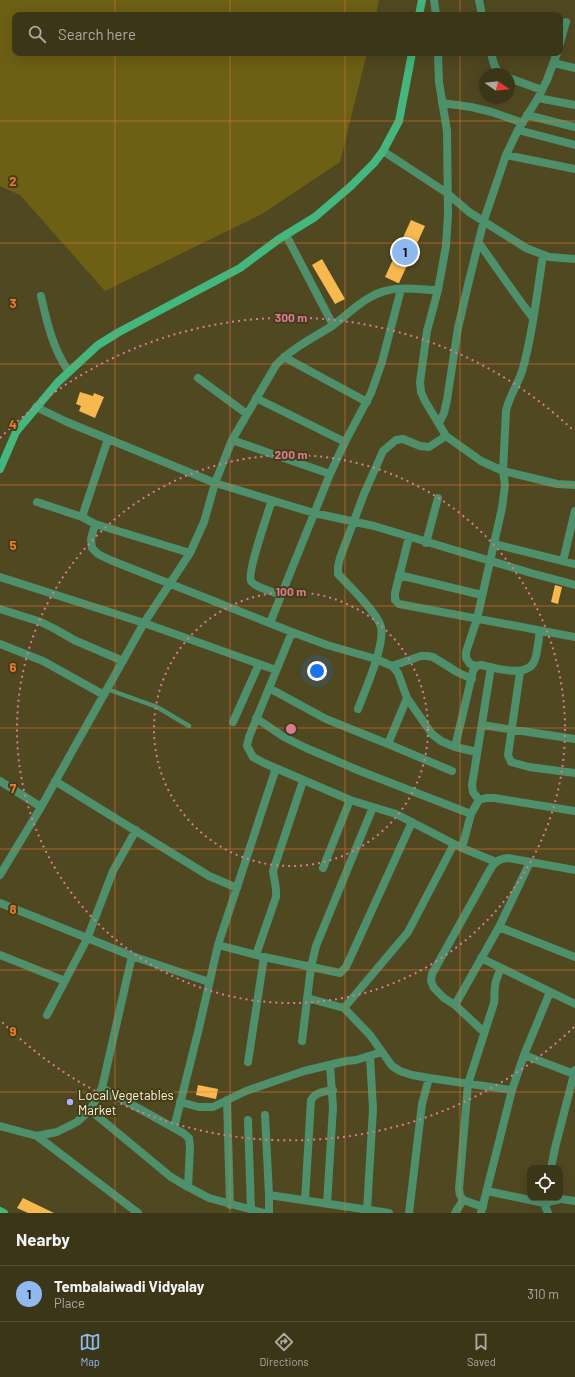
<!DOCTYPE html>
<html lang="en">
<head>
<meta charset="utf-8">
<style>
	body { margin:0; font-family:Barlow,sans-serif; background:#433e22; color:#f1f3f6 }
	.controls { position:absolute; right:12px; bottom:12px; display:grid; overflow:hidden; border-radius:8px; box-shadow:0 4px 16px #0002 }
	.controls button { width:36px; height:36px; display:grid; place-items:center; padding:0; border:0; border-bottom:1px solid #555038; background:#3c3619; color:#f1f3f6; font:20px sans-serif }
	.compass { position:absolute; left:479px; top:68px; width:36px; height:36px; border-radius:50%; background:#3c3619; box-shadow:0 4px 16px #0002; rotate:104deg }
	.you { position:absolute; left:317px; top:671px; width:14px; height:14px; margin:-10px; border:3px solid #fff; border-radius:50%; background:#1a73e8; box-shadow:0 0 0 6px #1a73e833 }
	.badge { display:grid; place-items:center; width:26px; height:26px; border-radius:50%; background:#90b9f0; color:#111; font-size:13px; font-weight:700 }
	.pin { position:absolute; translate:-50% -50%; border:2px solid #fff; box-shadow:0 1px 4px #0006 }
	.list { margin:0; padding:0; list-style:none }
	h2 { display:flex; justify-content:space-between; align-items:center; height:52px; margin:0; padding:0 16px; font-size:17px }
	h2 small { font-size:13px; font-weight:400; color:#acaba2 }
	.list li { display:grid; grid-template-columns:26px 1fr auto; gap:12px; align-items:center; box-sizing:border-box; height:56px; padding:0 16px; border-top:1px solid #555038 }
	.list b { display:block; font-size:15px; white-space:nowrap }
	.list p { margin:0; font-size:13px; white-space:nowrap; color:#acaba2 }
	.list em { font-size:13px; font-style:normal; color:#acaba2 }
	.icon { flex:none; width:22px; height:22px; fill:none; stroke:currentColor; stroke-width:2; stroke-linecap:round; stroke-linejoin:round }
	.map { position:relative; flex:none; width:575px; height:1213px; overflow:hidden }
	.search { position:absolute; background:#3c3619; box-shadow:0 4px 16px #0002; left:12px; right:12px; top:12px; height:44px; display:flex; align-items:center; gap:10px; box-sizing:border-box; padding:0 14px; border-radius:8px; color:#acaba2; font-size:15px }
	.sheet { height:108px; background:#3c3619 }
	nav { display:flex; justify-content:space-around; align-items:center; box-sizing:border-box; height:56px; border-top:1px solid #555038; background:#3c3619; font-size:11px; color:#acaba2 }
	nav a { display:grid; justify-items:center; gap:2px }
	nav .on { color:#90b9f0 }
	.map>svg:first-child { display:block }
</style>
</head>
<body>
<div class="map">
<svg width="575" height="1213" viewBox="0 0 575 1213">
	<rect width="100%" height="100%" fill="#504821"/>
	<path fill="#6d5f14" d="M0 0H379L376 15H15V53H367L340 162 262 214 105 291 20 195 0 186Z"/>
	<path fill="#f7b94f" d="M411 220 425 226 399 283H398L385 277Z
		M322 259 345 299 335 304 312 265Z
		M80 392 93 396 94 393 104 397 95 418 79 411 81 406 76 404Z
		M555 585 562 587 558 604 551 602Z
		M198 1085 218 1089 216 1099 196 1095Z
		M23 1198 54 1213H28L17 1208Z"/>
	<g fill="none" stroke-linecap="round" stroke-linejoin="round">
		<path stroke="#4d906b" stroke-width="4.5" d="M107 689 157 707 189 726"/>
		<path stroke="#4d906b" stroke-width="8" d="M434 0 436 15
			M479 0 482 15
			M560 43 566 22
			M438 53 439 82 447 131 448 215 446 246 438 290 427 331 420 382 421 392 425 401 446 436 481 461 503 471 557 484 575 485
			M491 53C493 60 494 70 501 74
			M554 63 575 68
			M509 78 542 90
			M538 98 575 105
			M442 103 471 107 492 112 523 123
			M527 115 575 127
			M518 130 575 145
			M383 151 447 193 469 212 526 248 549 257 575 259
			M506 155 575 169
			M286 235 333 325
			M479 243C497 268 514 294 533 318
			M41 296C47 323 53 349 69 372
			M284 357 367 402
			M198 378 247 414
			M256 398 345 442
			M36 407 67 422 215 483 314 513 374 526 531 573 575 585
			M439 423 444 413 447 400 458 328 468 285 484 220 506 155 518 130 538 98 547 80 557 53
			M232 440 330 474
			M272 500C268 513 247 572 251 581 254 587 274 592 281 595
			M37 502 82 517 95 524 190 553
			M82 517 108 439
			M95 524 91 539 92 548 98 554 110 560 292 632 327 645 376 659 392 666 398 673 407 698 432 734 441 741 455 747 477 752
			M409 537 395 593V600L399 604 575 637
			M426 543 438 498
			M494 544 575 564
			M563 561 575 511
			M399 575 482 595
			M0 577 144 623 276 670
			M0 609 41 622 55 629 74 640 123 661
			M270 623 330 474 345 442 371 393 382 362 401 289
			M292 632 249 737 247 746 253 757 264 763 350 800 396 814 462 848 496 862
			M0 644 43 661 104 695
			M392 666 421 656H427L433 657 457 672 472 679
			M476 666 470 664 466 658V652L477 619 502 508 505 485 503 471 506 411C509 396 519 383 523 368 533 333 537 292 543 255
			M520 672 508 755 511 762 529 767 575 773
			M269 688 326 719 388 744 452 771
			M358 709C365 690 385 646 381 627 378 613 348 585 338 574V567L340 558 364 494 383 451 396 440 403 439 420 446 429 447 446 436
			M256 718 284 737 306 748 360 771 471 814
			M233 722 259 664
			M482 725 575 739
			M388 744 407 698
			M455 747 473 671 476 666 481 665C495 668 526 678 534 662 538 653 538 641 540 631
			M0 781 41 807
			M55 781 209 876 237 888
			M479 800 473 792 472 785 491 667
			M462 848 471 814 479 800 486 798H494L575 811
			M323 868 350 800
			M0 875 41 807 144 623 190 553 204 522 215 483 232 440 276 365C292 348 313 338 332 326 350 313 367 294 389 290 404 286 423 290 438 290
			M0 903 132 956 209 982
			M499 927 575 957
			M218 945 264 957 340 973 346 967 412 822
			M0 955 65 981
			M256 955 276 897C277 887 274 880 273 871L303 781
			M481 958 575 1004
			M307 998 344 1008 370 1035 392 1066 400 1071 412 1075 429 1078 512 1090
			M455 1005 499 927 530 862
			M344 1008 408 932 454 844
			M47 1015 87 939 113 871 136 830
			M484 1032 455 1005 444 998 434 988 431 981 432 974 491 868C496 861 499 859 508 858L575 870
			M302 1041 311 967 316 946 373 807
			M524 1055 574 1074
			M248 1062 264 957
			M102 1088 183 1133 189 1138 190 1147 188 1187
			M227 1100 230 1205
			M180 1102 199 1107H213L246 1091 304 1071 346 1061 356 1060 382 1052
			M90 1110 171 1177 188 1187 209 1198 264 1213
			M265 1115 269 1195V1213
			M248 1120 251 1209
			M0 1126 37 1136 57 1132 77 1122 90 1110 102 1088 132 956
			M174 1128 199 1028 218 945 276 768
			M37 1136 138 1213
			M551 1168 555 1148 575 1070
			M487 1191 544 1203 561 1199 575 1201
			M269 1195 389 1213
			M545 1199 544 1203 548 1213
			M305 1200 311 1100C316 1092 323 1092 333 1090
			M327 1204 333 1107 330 1065
			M483 1207 463 1200 460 1195 459 1189 468 1084 494 1003C495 997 494 992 495 987 495 980 499 974 501 968
			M367 1210 373 1109 370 1056
			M409 1213 422 1104 429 1078
			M455 1213 463 1200
			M481 1213 512 1090 524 1055 550 992"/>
		<path stroke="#43b77d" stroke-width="8" d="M419 15 422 0
			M0 469 16 432 58 382 98 345 119 332 240 268 279 239 315 217 351 186 374 163 383 151 399 121 412 53
			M0 1211 4 1213"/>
	</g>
	<path fill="none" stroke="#eb7836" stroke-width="1" stroke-opacity="0.55" d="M115 0V15M230 0V15M345 0V15M460 0V15M115 53V1213M230 53V1213M345 53V1213M460 53V1213M0 121H575M0 243H575M0 364H575M0 485H575M0 606H575M0 728H575M0 849H575M0 970H575M0 1092H575"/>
	<g fill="none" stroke="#da7b96" stroke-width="2" stroke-dasharray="2 4">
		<circle cx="291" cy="729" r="137"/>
		<circle cx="291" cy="729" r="274"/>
		<path d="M574 1027A411 411 0 0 1 0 1020M0 438A411 411 0 0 1 574 431"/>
	</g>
	<circle fill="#a7b1fc" stroke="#453d16" stroke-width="1.5" cx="70" cy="1102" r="4"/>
	<g text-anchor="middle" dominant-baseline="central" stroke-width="4" stroke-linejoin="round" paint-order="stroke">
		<g font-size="13" fill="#f8f4de" stroke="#453d16" text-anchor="start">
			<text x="78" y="1095">Local Vegetables<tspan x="78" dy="15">Market</tspan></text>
		</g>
	</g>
	<g font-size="13" text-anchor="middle" font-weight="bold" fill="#eb7836" stroke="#453d16" stroke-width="4" stroke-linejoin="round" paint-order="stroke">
		<text x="13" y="186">2</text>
		<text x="13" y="308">3</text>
		<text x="13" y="429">4</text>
		<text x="13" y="550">5</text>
		<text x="13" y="672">6</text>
		<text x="13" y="793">7</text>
		<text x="13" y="914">8</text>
		<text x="13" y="1036">9</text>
	</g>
	<circle cx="291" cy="729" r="6" fill="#da7b96" stroke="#453d16" stroke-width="2"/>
	<g font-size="12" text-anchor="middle" font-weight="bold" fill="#da7b96" stroke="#453d16" stroke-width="4" stroke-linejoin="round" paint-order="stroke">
		<text x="291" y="322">300 m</text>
		<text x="291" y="459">200 m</text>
		<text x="291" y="596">100 m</text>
	</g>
</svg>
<div class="controls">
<button><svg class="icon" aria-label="locate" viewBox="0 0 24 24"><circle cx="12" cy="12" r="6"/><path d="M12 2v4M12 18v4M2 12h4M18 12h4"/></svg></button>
</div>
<svg class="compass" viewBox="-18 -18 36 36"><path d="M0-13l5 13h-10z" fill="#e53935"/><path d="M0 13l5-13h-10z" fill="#acaba2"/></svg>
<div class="you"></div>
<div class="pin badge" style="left:405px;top:252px">1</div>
<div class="search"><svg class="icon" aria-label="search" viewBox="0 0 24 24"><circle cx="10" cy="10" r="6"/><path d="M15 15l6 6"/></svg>Search here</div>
</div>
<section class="sheet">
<h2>Nearby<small></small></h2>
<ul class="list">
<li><span class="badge">1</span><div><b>Tembalaiwadi Vidyalay</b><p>Place</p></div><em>310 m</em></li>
</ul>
</section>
<nav>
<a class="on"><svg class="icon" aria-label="map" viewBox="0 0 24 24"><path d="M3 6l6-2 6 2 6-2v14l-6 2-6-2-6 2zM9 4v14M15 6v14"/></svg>Map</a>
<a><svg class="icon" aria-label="directions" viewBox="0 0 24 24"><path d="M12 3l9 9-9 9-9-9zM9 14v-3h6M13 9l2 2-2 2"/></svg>Directions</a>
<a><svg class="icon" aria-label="saved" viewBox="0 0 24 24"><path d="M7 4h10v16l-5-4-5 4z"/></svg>Saved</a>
</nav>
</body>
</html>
